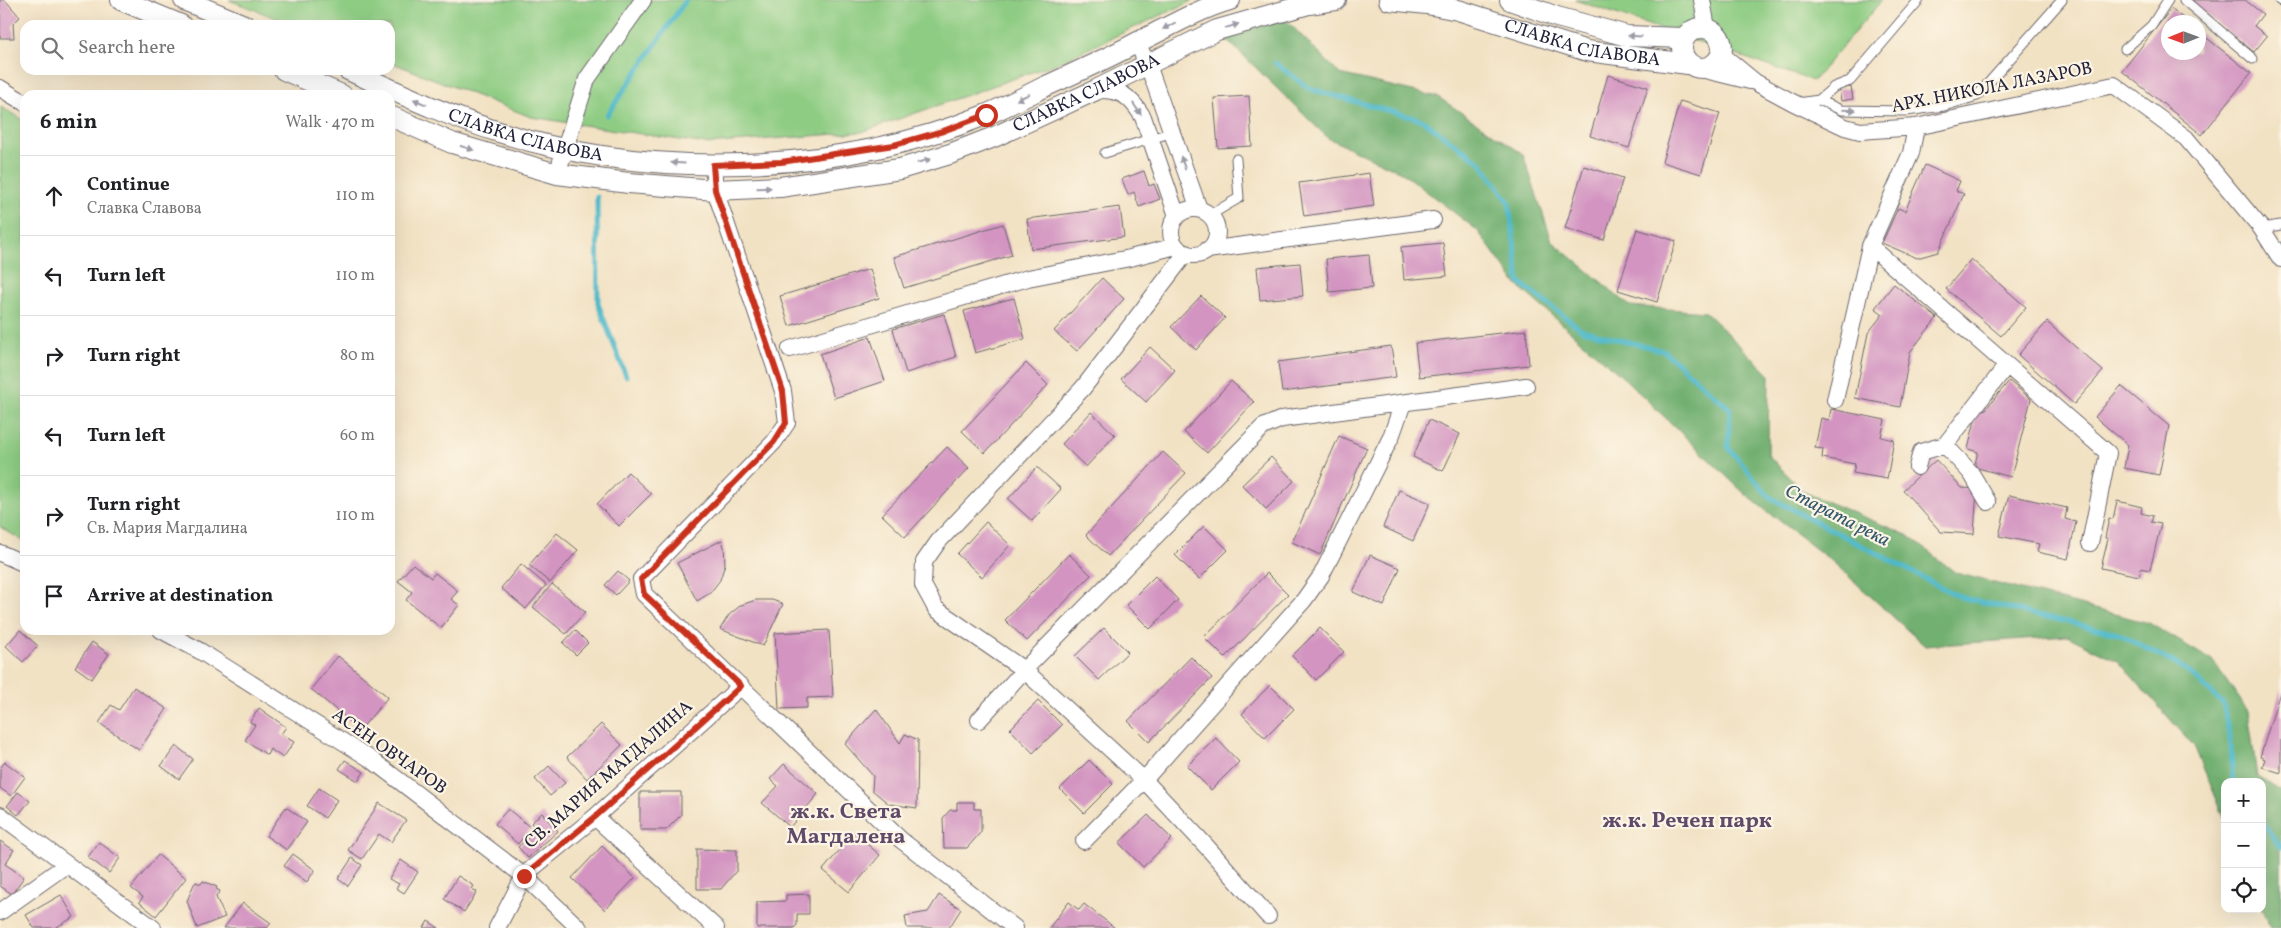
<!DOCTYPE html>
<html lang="en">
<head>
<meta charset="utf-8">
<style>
	body { margin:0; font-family:Vollkorn,serif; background:#f2f2f2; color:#202124 }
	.controls { position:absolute; right:15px; bottom:15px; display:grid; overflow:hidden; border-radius:10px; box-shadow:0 5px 20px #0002 }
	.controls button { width:45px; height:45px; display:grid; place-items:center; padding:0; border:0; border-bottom:1px solid #e0e0e0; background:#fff; color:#202124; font:25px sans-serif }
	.compass { position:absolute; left:2161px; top:15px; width:45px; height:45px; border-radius:50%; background:#fff; box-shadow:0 5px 20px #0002; rotate:269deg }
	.stop { position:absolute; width:15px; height:15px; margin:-11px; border:4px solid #c8321e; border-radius:50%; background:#fff }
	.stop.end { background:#c8321e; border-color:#fff; box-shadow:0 1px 5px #0008 }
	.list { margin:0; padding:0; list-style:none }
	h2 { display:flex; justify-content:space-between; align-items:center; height:65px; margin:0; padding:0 20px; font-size:21px }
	h2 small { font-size:16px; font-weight:400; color:#757577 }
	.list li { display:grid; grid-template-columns:32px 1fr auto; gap:15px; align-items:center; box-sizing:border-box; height:80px; padding:0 20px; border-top:1px solid #e0e0e0 }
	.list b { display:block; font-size:19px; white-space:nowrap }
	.list p { margin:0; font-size:16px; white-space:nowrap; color:#757577 }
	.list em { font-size:16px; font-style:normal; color:#757577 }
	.icon { flex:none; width:28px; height:28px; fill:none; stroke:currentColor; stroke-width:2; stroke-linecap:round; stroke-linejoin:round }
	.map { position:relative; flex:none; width:2281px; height:928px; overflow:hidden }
	.search { position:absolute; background:#fff; box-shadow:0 5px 20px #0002; left:20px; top:20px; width:375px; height:55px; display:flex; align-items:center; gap:12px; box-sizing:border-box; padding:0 18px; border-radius:15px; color:#757577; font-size:19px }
	.panel { position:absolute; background:#fff; box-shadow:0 5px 20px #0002; left:20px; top:90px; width:375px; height:545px; border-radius:15px }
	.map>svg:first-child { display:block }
</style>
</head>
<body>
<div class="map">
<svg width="2281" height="928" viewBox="0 0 2281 928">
	<rect width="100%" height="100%" fill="#fcf5e5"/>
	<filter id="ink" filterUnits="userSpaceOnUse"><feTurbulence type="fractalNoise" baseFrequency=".02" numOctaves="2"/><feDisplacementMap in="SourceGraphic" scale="10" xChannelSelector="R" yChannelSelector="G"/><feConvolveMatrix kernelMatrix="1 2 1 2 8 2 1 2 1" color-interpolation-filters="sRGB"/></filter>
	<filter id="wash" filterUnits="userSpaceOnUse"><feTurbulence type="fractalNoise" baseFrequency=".0096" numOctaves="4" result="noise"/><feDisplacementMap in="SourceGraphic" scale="20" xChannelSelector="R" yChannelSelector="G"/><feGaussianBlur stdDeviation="1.12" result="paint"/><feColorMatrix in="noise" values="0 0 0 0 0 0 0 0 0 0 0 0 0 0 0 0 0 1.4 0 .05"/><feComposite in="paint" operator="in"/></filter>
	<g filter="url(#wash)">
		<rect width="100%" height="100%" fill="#f2e2c4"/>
		<path fill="#8ecc83" stroke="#58775f" d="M229 0H1194L1055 64 862 132 706 144 531 117 390 62V25H294Z
			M1575 0H1882L1813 81Z
			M1 107 25 121V542L0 527Z"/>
		<path fill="#72b071" stroke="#4a6956" d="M1278 12 1340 74 1438 97 1523 154 1552 241 1630 306 1705 312 1769 374 1768 455 1804 492 1907 535 1956 573 2149 623 2213 661 2248 711 2257 777 2281 791V928H2270L2262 909V782H2225V819L2194 746 2118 661 2067 636 1925 646 1833 562 1745 494 1626 380 1517 285 1477 230 1401 172 1328 138 1217 30Z"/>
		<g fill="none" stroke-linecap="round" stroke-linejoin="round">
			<path stroke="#4db8c9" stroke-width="5" d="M1275 63 1310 89 1422 120 1480 162 1509 202 1519 282 1582 330 1664 351 1730 409 1728 447 1769 497 1960 597 2119 634 2187 670 2223 704 2231 745 2233 782
				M607 115 686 0
				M597 197 598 304 626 376
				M2262 822 2281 847"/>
		</g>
		<g id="blocks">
			<path fill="#d394c1" d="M0 0H5L20 17 13 24 14 38H0Z
				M2187 0H2245L2263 14 2254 26 2267 36 2254 52Z
				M2171 9 2188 22H2168V52H2198V31L2251 73 2202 135 2122 71Z
				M1608 75 1648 87 1629 148 1590 136Z
				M1851 87 1853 99 1841 101 1839 89Z
				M1249 96 1252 146 1218 148 1214 98Z
				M1680 101 1720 113 1701 174 1662 162Z
				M1925 165 1960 181 1956 191 1964 194 1938 252 1917 258 1882 243 1898 208 1905 211Z
				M1584 166 1623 178 1604 240 1565 228Z
				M1144 171 1149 186 1154 184 1160 199 1139 207 1134 192 1128 195 1122 179Z
				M1369 173 1374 206 1304 216 1299 183Z
				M1120 207 1124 237 1031 249 1027 219Z
				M1003 224 1012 255 904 288 894 257Z
				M1637 229 1676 241 1657 302 1618 290Z
				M1443 243 1447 276 1404 280 1401 247Z
				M1369 255 1372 288 1329 292 1326 259Z
				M1971 259 2026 307 2001 336 1946 289Z
				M1300 263 1303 296 1260 300 1257 267Z
				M870 269 879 298 789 326 780 296Z
				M1102 278 1124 299 1077 351 1054 331Z
				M1894 284 1937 318 1910 352 1900 407 1855 398 1868 333 1883 314 1875 308Z
				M1201 296 1225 318 1196 350 1171 327Z
				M1014 298 1025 339 975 353 964 311Z
				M944 314 956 357 906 373 893 329Z
				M2047 322 2103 371 2074 404 2018 355Z
				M1526 330 1529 365 1419 377 1415 343Z
				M870 337 885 381 834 398 820 354Z
				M1391 346 1396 377 1282 392 1278 362Z
				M1150 347 1175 370 1146 402 1121 379Z
				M1026 363 1048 385 985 453 962 431Z
				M1231 381 1254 402 1207 453 1184 432Z
				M2009 381 2031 399 2011 477 1974 467 1978 452 1968 449 1978 408 1985 410Z
				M2121 386 2169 426 2159 475 2124 468 2128 445 2095 417Z
				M1831 409 1885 420 1881 437 1894 440 1887 479 1853 473 1855 464 1822 458 1823 449 1815 448 1821 418 1829 420Z
				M1091 412 1115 435 1086 467 1062 444Z
				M1429 420 1460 434 1443 471 1413 457Z
				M1339 436 1367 448 1320 555 1292 542Z
				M947 447 969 468 905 537 882 515Z
				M1163 452 1186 473 1108 556 1086 535Z
				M1271 457 1294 481 1266 509 1242 485Z
				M1936 460 1962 488 1977 489 1974 534 1941 532 1903 490Z
				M1037 467 1061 489 1032 521 1008 499Z
				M628 472 651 494 619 526 597 504Z
				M1399 490 1430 503 1413 541 1383 527Z
				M2009 495 2067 508 2065 519 2076 522 2068 559 2037 552 2039 544 1999 536Z
				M2117 501 2142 507 2141 513 2153 516 2151 522 2161 524 2150 570 2141 568 2139 576 2101 568 2108 539 2105 538 2109 518 2113 519Z
				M986 522 1010 545 982 577 957 554Z
				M1204 526 1228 550 1199 579 1175 555Z
				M557 533 578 550 550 583 529 565Z
				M722 540 724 547 725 564 720 580 710 593 697 601 677 563Z
				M1069 554 1091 575 1027 641 1005 620Z
				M1370 555 1400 568 1384 606 1353 592Z
				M413 564 431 578 435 573 458 591 451 599 459 605 441 628 406 600 412 592 398 581Z
				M521 564 546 585 526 609 501 588Z
				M618 571 629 581 616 595 605 585Z
				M1267 573 1288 594 1225 658 1204 637Z
				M1155 576 1178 600 1150 629 1126 605Z
				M552 584 585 612 566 634 533 607Z
				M756 600H772L783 604 763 646 720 629 729 615 741 605Z
				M1104 628 1128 652 1099 680 1075 656Z
				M1320 628 1344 652 1316 680 1292 656Z
				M20 630 38 646 23 662 6 646Z
				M575 630 588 643 576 655 563 643Z
				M829 630 833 697 807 698V708L779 709 775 633Z
				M92 642 109 654 92 679 75 667Z
				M338 656 388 697 360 730 311 689Z
				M1191 657 1212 678 1149 742 1128 721Z
				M1270 685 1294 709 1265 738 1242 714Z
				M134 687 167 709 139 750 99 723 111 705 119 710Z
				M2281 689V773L2262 767 2265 759 2260 757Z
				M1038 701 1062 725 1033 753 1010 729Z
				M259 708 286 727 281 734 294 742 283 758 270 749 267 755 245 740 255 725 250 722Z
				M876 709 900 743 905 734 918 740 917 808 889 804 872 790 873 776 845 744Z
				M601 724 622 745 587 779 567 757Z
				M1216 738 1239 762 1211 790 1187 766Z
				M176 746 193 759 179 779 161 766Z
				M345 760 364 772 358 781 339 769Z
				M1089 760 1113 784 1084 813 1060 789Z
				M5 762 25 777 11 796 0 788V768Z
				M784 764 818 794 790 827 762 803 778 786 770 779Z
				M549 766 565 783 550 796 535 779Z
				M319 788 337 800 325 818 307 806Z
				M18 792 30 801 18 815 7 806Z
				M640 792H681V815L666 830H640Z
				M957 802H974V809H981V832L967 848H944L943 818 950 810H957Z
				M379 803 406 820 391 842 379 834 362 859 348 850Z
				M286 807 307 822 287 850 266 836Z
				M508 809 531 828 518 844 495 824Z
				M542 813 558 831 528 858 518 847 537 830 531 823Z
				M1148 815 1172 839 1143 867 1119 843Z
				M854 833 880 855 849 892 823 870Z
				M0 841 14 850 5 864 24 877 12 894 0 886Z
				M99 842 120 858 109 873 88 857Z
				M602 846 635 878 605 910 572 878Z
				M697 849 737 850V870L721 889H697Z
				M293 854 315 870 307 882 284 866Z
				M158 855 186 878 156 916 139 902 143 897 131 888Z
				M352 858 362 865 348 886 338 879Z
				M401 860 418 872 404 893 396 888 399 884 389 879Z
				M458 876 474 886 472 889 477 892 464 912 444 899Z
				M203 881 217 887 216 889 220 891 216 897 225 917 197 928 187 901 194 884 196 882 201 884Z
				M809 894V914H797V925L794 928H757V902L786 901V895Z
				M61 895 74 917 55 928H34L26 915Z
				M939 895 961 909 949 928H907L905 916 928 912Z
				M1069 902 1079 910 1084 904 1115 928H1049Z
				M243 903 271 923 267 928H224Z
				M428 921 439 928H424Z"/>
		</g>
	</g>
	<g filter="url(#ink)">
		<use href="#blocks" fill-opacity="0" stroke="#6b656b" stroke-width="1"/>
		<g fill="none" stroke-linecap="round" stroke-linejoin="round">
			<g stroke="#6b656b" stroke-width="11">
				<path id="service" d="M2184 0 2253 59
					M2279 0 2281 1
					M2125 49 2152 25 2168 0
					M1819 100 1834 87 1850 81 1919 0
					M1798 103 1819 100 1841 110 1906 111 1944 106 1977 96 2062 0
					M1105 153 1173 132
					M1210 215 1239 198 1236 159
					M2261 228 2281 225"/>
			</g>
			<g stroke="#6b656b" stroke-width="18">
				<path id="minor" d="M1702 0 1707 28
					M1137 43 1148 65 1199 209
					M1721 54 1755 82 1794 103 1845 127 1860 131 1916 127 2114 85 2186 138 2261 228 2281 259
					M1701 69 1750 81
					M0 88 25 103
					M1096 90C1121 89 1130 96 1143 117L1177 216
					M713 165 715 190 783 391 787 423 774 442 641 579 644 594 901 840 1015 928
					M557 174 587 79 643 0
					M1171 232a23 23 0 1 1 46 0a23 23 0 1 1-46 0Z
					M1870 246 2108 453 2090 543
					M1207 250 1433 220
					M1186 253 1083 388 938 542 924 562 923 585 936 609 1024 670 1144 780 1207 847 1268 916
					M790 349 1028 278 1130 258 1176 246
					M1835 400 1870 246 1911 153 1916 127
					M1917 467 1921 452 1945 445
					M1988 502 1971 473 1945 445 2007 365
					M0 553 25 564
					M161 630 200 651 372 760 524 876 579 928
					M979 720 1024 670 1263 427 1282 419 1526 386
					M0 815 153 928
					M595 817 716 928
					M1084 841 1144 780 1304 600 1321 576 1391 437 1403 403
					M0 912 66 865
					M497 928 524 876 529 871 595 817 741 686"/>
			</g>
			<g stroke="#6b656b" stroke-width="22">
				<g id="tertiary">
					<path d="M121 0 181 25"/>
					<path d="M184 0 244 25"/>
					<path id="s1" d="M1389 0 1427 4 1458 10 1587 51 1688 64"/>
					<path d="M1510 0 1557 17 1627 36 1684 38"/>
					<circle cx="1702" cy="48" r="20"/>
					<path d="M284 70 342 95"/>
					<path id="s2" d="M348 70C397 92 447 116 499 132 650 180 838 175 985 115 1005 107 1024 97 1044 87 1075 73 1106 59 1136 43 1167 28 1196 10 1230 0"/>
					<path id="s3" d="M390 116 452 143 557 174 629 183 715 190 780 187 900 169 950 154 994 137 1096 90 1217 30 1309 4 1336 0"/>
				</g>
			</g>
			<use href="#service" stroke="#fff" stroke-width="9"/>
			<use href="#minor" stroke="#fff" stroke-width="16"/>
			<use href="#tertiary" stroke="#fff" stroke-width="20"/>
		</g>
		<defs><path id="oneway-solid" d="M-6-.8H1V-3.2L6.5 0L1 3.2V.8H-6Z" transform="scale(1.25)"/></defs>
		<g fill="#9c9ca7">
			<use href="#oneway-solid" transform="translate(1169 26) rotate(152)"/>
			<use href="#oneway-solid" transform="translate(1232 26) rotate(-17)"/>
			<use href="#oneway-solid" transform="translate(1635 36) rotate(-177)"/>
			<use href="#oneway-solid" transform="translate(1023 97) rotate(155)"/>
			<use href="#oneway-solid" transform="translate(420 102) rotate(-157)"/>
			<use href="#oneway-solid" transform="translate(1137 109) rotate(56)"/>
			<use href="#oneway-solid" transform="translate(1849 110) rotate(1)"/>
			<use href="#oneway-solid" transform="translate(467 148) rotate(18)"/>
			<use href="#oneway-solid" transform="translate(924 161) rotate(-16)"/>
			<use href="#oneway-solid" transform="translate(678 163) rotate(-176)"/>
			<use href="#oneway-solid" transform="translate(1183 163) rotate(-109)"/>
			<use href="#oneway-solid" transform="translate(764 188) rotate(-2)"/>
		</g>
	</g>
	<g fill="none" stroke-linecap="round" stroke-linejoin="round" filter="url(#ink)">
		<path stroke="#c8321e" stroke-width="6" d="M524 876 595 817 741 686 644 594 641 579 774 442 786 423 783 391 715 190 713 165 781 162 894 145 943 131 986 115"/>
	</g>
	<g text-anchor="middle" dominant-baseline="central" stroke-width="4.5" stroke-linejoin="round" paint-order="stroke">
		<g font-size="18" fill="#22223b" stroke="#fcf5e5">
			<text stroke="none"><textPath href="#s1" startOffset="199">СЛАВКА СЛАВОВА</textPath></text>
			<text transform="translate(1992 88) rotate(-11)">АРХ. НИКОЛА ЛАЗАРОВ</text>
			<text stroke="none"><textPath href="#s3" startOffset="724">СЛАВКА СЛАВОВА</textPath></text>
			<text stroke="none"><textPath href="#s2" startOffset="190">СЛАВКА СЛАВОВА</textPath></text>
			<text transform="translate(389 752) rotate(35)">АСЕН ОВЧАРОВ</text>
			<text transform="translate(609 775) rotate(-41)">СВ. МАРИЯ МАГДАЛИНА</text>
		</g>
		<g font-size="19" font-style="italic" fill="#31566d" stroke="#fcf5e5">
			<text transform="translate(1837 516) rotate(27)">Старата река</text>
		</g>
		<g font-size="22" font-weight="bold" fill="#604a6a" stroke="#fcf5e5">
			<text x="846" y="812">ж.к. Света<tspan x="846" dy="25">Магдалена</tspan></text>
			<text x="1687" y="821">ж.к. Речен парк</text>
		</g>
	</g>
</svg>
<div class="controls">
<button>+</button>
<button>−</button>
<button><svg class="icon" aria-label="locate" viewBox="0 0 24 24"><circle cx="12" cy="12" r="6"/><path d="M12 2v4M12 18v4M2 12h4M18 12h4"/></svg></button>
</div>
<svg class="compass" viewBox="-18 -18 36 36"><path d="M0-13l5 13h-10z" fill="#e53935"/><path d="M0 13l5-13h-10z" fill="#757577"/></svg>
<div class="stop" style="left:986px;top:115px"></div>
<div class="stop end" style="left:524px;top:876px"></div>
<div class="search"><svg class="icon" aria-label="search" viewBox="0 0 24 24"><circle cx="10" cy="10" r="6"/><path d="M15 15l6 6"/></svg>Search here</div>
<section class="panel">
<h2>6 min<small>Walk · 470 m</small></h2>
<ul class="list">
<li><svg class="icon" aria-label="ahead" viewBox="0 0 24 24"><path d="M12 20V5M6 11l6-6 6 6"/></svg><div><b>Continue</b><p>Славка Славова</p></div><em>110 m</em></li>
<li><svg class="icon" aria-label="left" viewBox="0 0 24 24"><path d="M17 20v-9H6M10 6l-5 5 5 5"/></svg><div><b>Turn left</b></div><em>110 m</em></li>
<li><svg class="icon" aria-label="right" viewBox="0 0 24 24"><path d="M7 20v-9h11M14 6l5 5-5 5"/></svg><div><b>Turn right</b></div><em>80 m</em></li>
<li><svg class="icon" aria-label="left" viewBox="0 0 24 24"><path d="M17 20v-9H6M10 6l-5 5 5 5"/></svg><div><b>Turn left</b></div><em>60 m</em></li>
<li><svg class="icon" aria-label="right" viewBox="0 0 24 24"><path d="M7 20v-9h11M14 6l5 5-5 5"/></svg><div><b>Turn right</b><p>Св. Мария Магдалина</p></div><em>110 m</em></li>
<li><svg class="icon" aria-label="arrive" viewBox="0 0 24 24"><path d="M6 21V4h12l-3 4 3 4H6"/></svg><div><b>Arrive at destination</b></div></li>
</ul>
</section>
</div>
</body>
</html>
